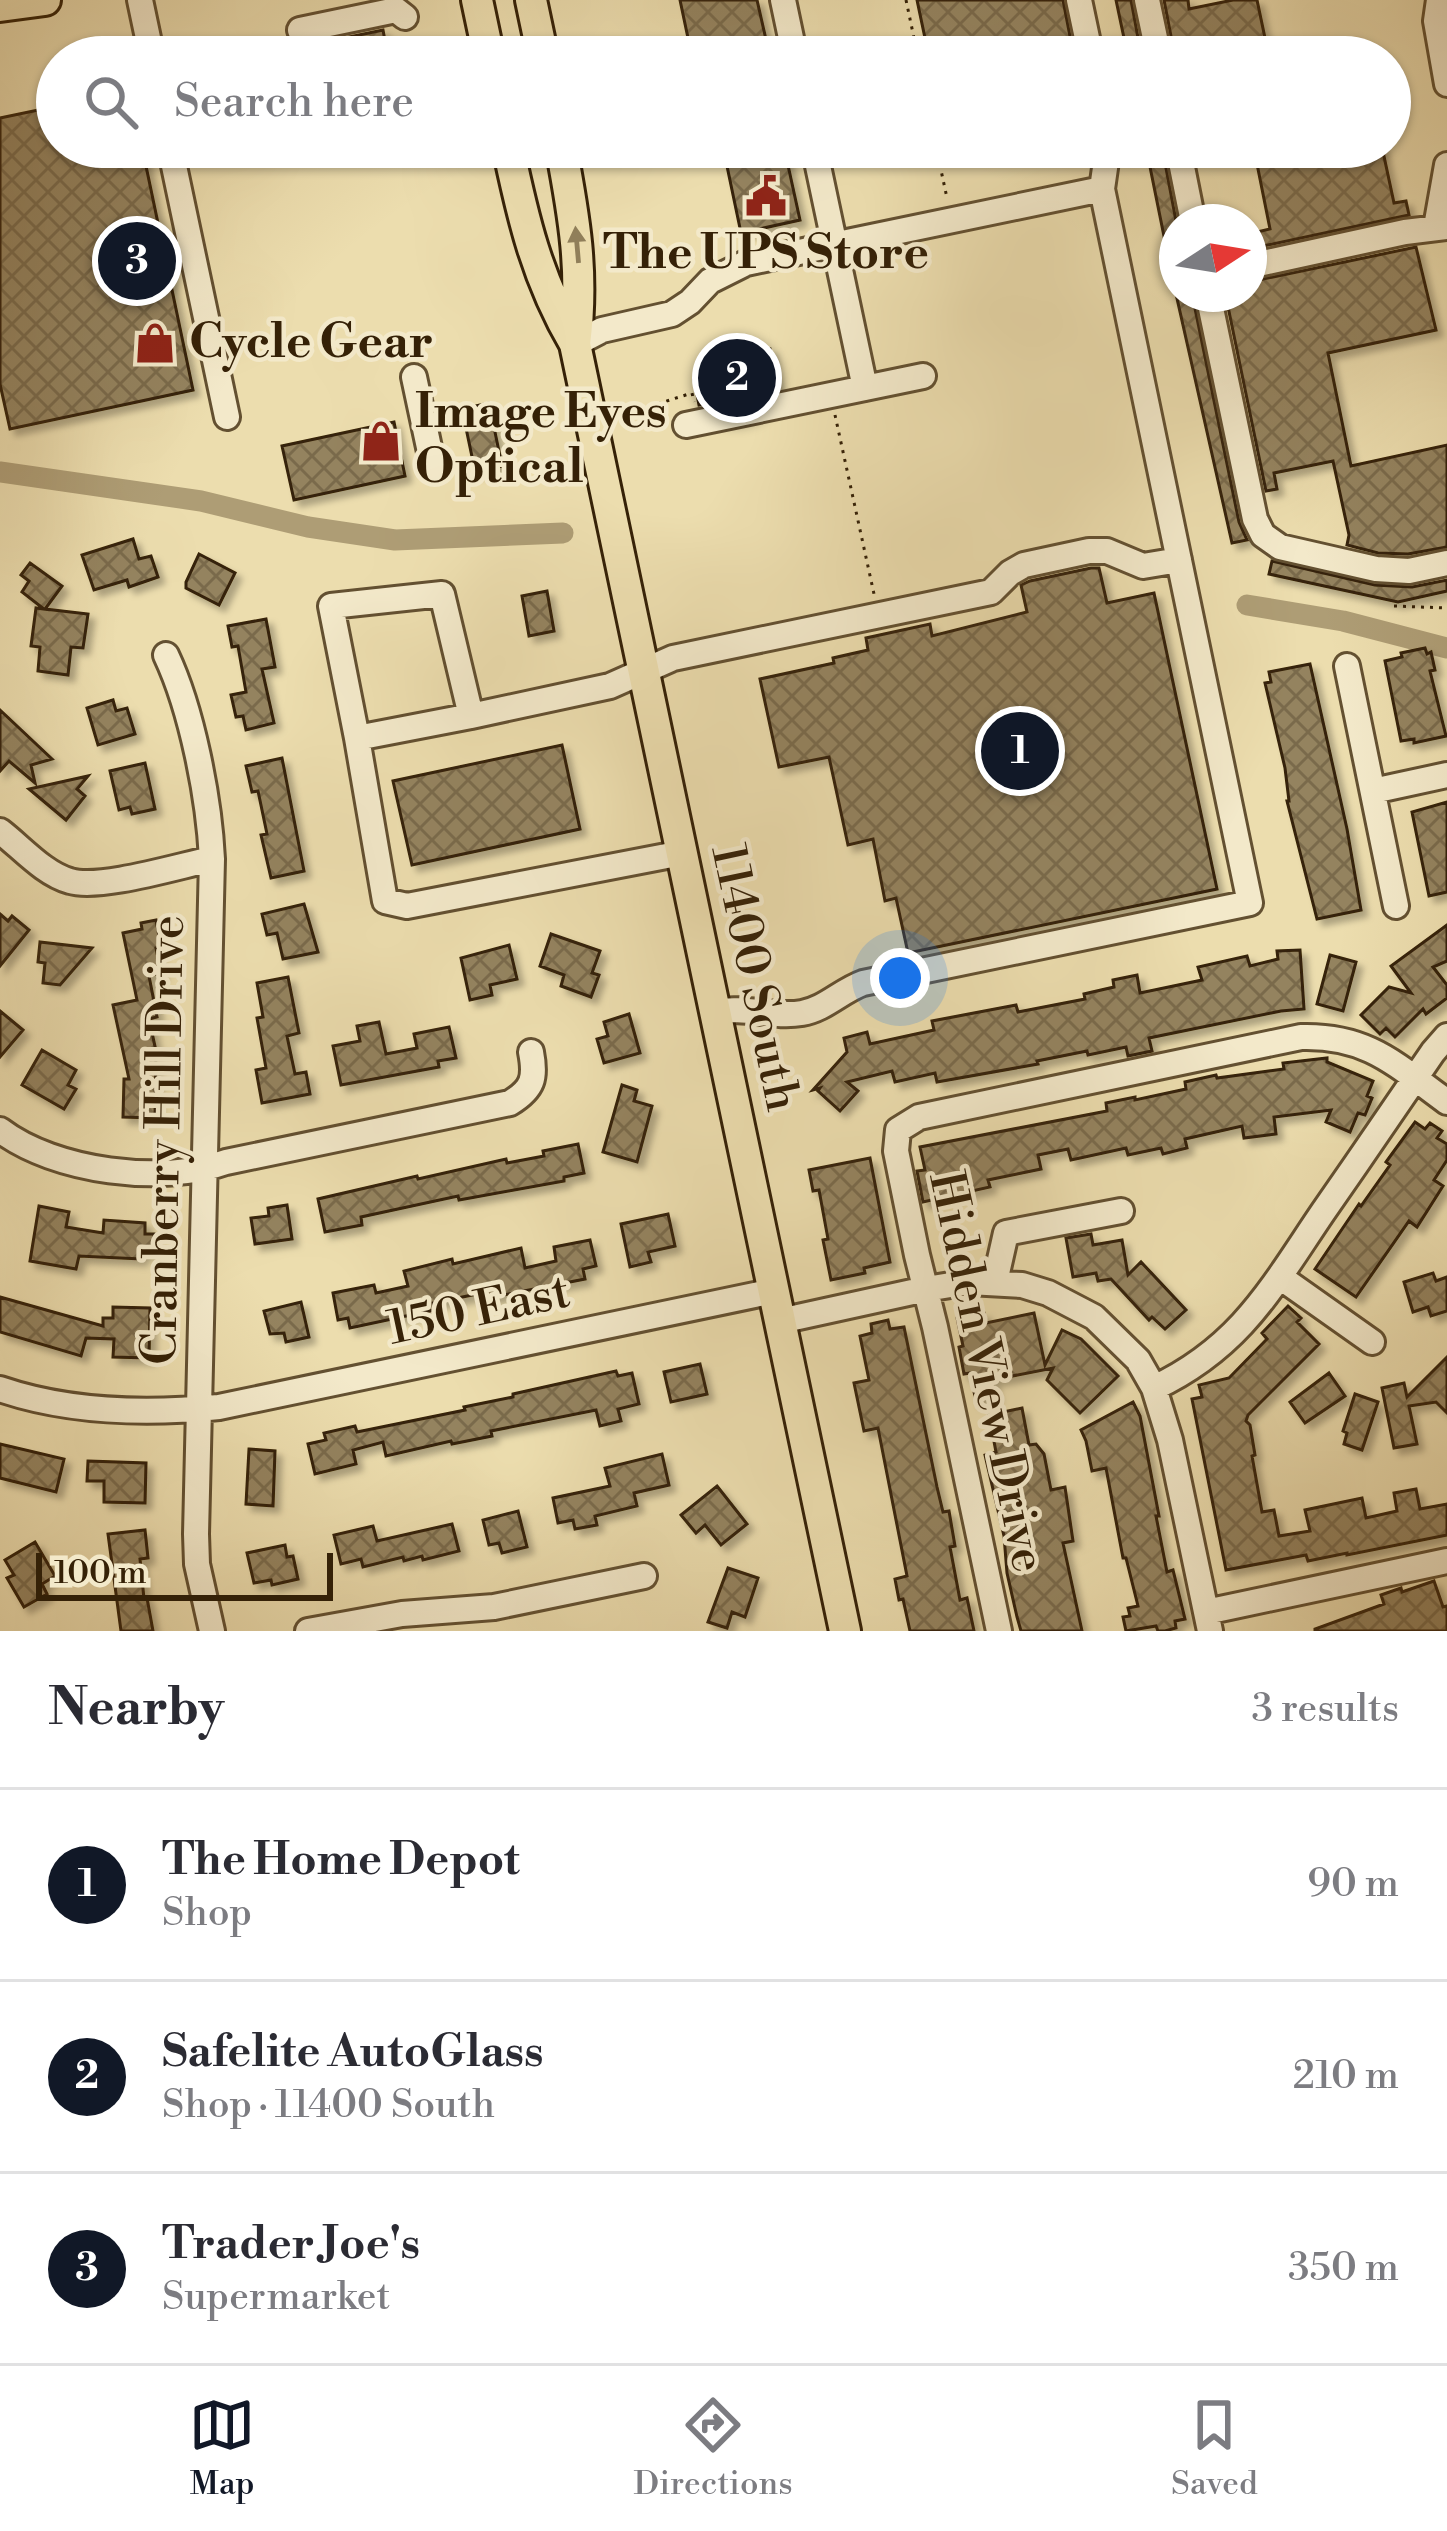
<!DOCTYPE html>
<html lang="en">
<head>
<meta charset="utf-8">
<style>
	body { margin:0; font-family:"Libre Bodoni",serif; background:#f7f7f7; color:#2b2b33 }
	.compass { position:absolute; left:1159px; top:204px; width:108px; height:108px; border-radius:50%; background:#fff; box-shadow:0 3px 9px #0004; rotate:78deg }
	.scale { position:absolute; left:36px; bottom:30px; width:297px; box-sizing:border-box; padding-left:12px; border:6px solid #352107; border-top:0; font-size:33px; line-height:42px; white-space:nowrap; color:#352107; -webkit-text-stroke:9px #f3e9ca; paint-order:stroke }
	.you { position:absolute; left:900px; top:978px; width:42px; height:42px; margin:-30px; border:9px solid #fff; border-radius:50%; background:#1a73e8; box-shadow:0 0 0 18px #1a73e833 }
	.badge { display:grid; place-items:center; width:78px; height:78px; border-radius:50%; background:#111827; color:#fff; font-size:39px; font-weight:700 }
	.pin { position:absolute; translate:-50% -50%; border:6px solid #fff; box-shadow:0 3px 12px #0006 }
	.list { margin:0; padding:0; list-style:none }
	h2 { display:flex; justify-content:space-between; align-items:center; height:156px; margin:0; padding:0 48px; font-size:51px }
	h2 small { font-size:39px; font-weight:400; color:#7c7c81 }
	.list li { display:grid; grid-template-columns:78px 1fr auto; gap:36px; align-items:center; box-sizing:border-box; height:192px; padding:0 48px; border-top:3px solid #e1e1e2 }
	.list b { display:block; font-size:45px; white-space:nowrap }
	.list p { margin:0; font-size:39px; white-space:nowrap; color:#7c7c81 }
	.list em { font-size:39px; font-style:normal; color:#7c7c81 }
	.icon { flex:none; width:66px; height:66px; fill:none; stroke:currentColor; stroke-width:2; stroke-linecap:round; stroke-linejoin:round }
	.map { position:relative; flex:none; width:1447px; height:1631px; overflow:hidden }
	.search { position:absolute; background:#fff; box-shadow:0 3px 9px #0004; left:36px; right:36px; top:36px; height:132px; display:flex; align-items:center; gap:30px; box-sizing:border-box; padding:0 42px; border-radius:66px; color:#7c7c81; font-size:45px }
	.sheet { height:732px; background:#fff }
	nav { display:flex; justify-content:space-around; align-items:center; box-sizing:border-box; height:168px; border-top:3px solid #e1e1e2; background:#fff; font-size:33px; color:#7c7c81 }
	nav a { display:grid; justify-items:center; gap:6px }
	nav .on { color:#111827 }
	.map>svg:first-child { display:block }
</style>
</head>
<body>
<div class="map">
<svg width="1447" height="1631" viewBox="0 0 1447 1631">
	<defs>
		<pattern id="building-cross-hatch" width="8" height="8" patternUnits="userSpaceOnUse" patternTransform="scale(3)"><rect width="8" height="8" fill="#94835e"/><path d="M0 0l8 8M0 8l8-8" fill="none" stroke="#7a6b4c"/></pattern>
		<filter id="shadow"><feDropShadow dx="6" dy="6" stdDeviation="3" flood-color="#0004"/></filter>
	</defs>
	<rect width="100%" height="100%" fill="#ecddae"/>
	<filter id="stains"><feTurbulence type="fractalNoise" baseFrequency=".00167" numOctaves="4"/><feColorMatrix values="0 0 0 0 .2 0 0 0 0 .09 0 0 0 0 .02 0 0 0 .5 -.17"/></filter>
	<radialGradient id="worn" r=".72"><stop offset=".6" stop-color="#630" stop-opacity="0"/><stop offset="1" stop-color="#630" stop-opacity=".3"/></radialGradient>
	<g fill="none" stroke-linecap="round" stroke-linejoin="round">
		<path stroke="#ae9d75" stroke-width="21" d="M0 472 201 501 308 527 395 540 563 533
			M1247 605 1343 621 1447 648"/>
	</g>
	<path fill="url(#building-cross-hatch)" stroke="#352107" stroke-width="3" filter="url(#shadow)" d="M680 0H757L767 44 692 57Z
		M917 0H1063L1074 57H929Z
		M1116 0H1131L1141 54 1128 57Z
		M1164 0H1188L1189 9 1233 0H1257L1269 57H1175Z
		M383 30 388 57H333L330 41Z
		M57 106V147H142L193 390 10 429 0 384V118Z
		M723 147H784L800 220 741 233Z
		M1146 147H1162L1177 226V260L1169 261Z
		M1290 147H1382L1394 203 1406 201 1409 215 1249 249V234L1270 229 1255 154Z
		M1416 247 1436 330 1328 353 1351 466 1447 445V547L1408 554 1378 553 1347 545 1349 535 1333 461 1274 473 1277 489 1266 491 1226 297 1249 294V282Z
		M1176 294H1192L1239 522 1247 540 1232 543Z
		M770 349 778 389 699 405 694 379 705 376 703 370 712 368 711 362Z
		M489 403 502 466 475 471 462 409Z
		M394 422 405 476 294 500 282 446Z
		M133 539 139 559 151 556 158 577 129 587 127 580 94 590 82 555Z
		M199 554 235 573 219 605 186 588V582Z
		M1272 561 1375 585 1412 587 1447 580V591L1398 602 1269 574Z
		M30 563 62 586 45 609 88 614 83 648 71 647 68 675 38 671 40 647 31 646 36 608 44 609 22 592 29 581 21 575Z
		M1091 568H1099L1107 603 1154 593 1217 889 908 953 896 898 885 901 873 839 848 845 829 757 779 767 760 679 834 663 833 658 868 650 866 638 930 624 932 636 1027 612 1021 585 1030 581Z
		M547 591 554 631 529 636 522 596Z
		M266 619 275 667 262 669 274 723 246 730 243 716 236 717 231 695 246 692 238 646 232 647 228 626Z
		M1425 648 1427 654 1431 652 1435 670 1430 671 1446 736 1414 743V739L1401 741 1385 661 1402 657 1401 653Z
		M1310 664 1347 829 1361 910 1317 919 1287 801H1289L1285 768 1265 683 1271 682 1269 672Z
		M113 700 116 711 127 708 135 734 98 745 87 708Z
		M0 710 52 759 31 765 35 783 9 761 0 771Z
		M562 745 580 829 412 865 393 781Z
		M282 758 304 871 271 878 261 835 267 834 258 791 252 792 246 766Z
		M145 763 155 809 132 814 130 807 119 810 110 771Z
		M88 776 77 789 85 796 66 820 29 789Z
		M1447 802V892L1429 896 1412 812Z
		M304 904 318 952 283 959 277 933 267 935 262 914Z
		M0 914 8 921 12 916 29 930 0 966Z
		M156 920 161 947 156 948 161 973 149 976 157 1017 149 1019 156 1051 155 1118 123 1117 124 1079H129L113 1005 137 1000 123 933 142 929 141 923Z
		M1447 925V961L1433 967 1447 985V998L1426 1014 1423 1009 1395 1037 1386 1028 1380 1034 1361 1015 1389 987 1411 993 1391 966Z
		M551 934 600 951 592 973 599 975 591 997 561 986 564 975 540 966Z
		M40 942 92 948 60 985 43 983 45 963 38 962Z
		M509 945 517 979 490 985 492 995 470 1000 461 958Z
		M1300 950 1304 1009 1281 1011 1149 1038 1152 1051 1128 1056 1126 1047 1088 1055 1087 1051 1037 1061 1038 1064 937 1082 935 1073 895 1082 892 1071 847 1082 858 1091 840 1111 818 1091 820 1088 813 1090 847 1052 844 1038 867 1032 870 1044 934 1030 932 1021 1016 1005 1018 1012 1085 999 1084 994 1114 987 1113 980 1137 975 1140 993 1202 980 1198 967 1247 956 1250 966 1278 959 1277 951Z
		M1330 955 1356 962 1343 1011 1317 1004Z
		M288 977 299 1033 287 1036 295 1074 306 1072 310 1094 262 1103 256 1070 266 1068 257 1018 263 1017 257 983Z
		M0 1011 23 1030 0 1057Z
		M629 1014 640 1053 604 1063 597 1039 608 1036 604 1022Z
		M379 1022 386 1054 417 1048 414 1034 449 1027 456 1058 438 1061 439 1067 341 1085 333 1046 360 1041 357 1026Z
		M42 1050 76 1070 68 1085 76 1089 64 1109 22 1085Z
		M1327 1058V1062L1373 1081 1367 1096 1372 1098 1365 1115 1358 1113 1350 1132 1326 1122 1331 1110 1274 1117 1276 1134 1244 1138 1242 1126 1185 1139 1187 1148 1163 1154 1161 1148 1128 1155 1126 1148 1071 1160 1068 1149 1038 1155 1041 1169 988 1180 990 1187 923 1202 917 1171 925 1170 920 1147 1107 1111 1106 1103 1135 1097V1100L1186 1089 1185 1082 1216 1075 1217 1078 1284 1069 1283 1063Z
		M622 1085 637 1090 634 1101 652 1106 637 1162 603 1152Z
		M1415 1122 1425 1129 1430 1123 1442 1131 1437 1138 1447 1144V1160L1434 1180 1443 1186 1417 1227 1409 1221 1356 1297 1315 1269 1359 1204 1361 1206 1390 1165 1386 1162Z
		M578 1144 584 1173 564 1177V1181L459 1200 458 1196 361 1217 362 1225 325 1232 318 1199 417 1176 418 1179 506 1159 507 1163 544 1156 543 1151Z
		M870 1158 890 1262 864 1268 865 1273 831 1280 823 1240 828 1239 819 1190 813 1191 809 1170Z
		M287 1205 292 1239 255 1244 251 1218 269 1216 268 1208Z
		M39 1206 69 1212 66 1227 103 1233 104 1220 145 1223V1234H154L153 1252H142L141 1259 79 1256 76 1269 30 1261Z
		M668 1214 675 1246 648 1252 651 1262 630 1267 621 1224Z
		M1091 1234 1093 1245 1122 1240 1128 1275 1141 1262 1186 1310 1165 1329 1152 1317 1149 1320 1111 1279 1098 1281 1096 1273 1073 1277 1066 1238Z
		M590 1240 596 1266 583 1269 585 1279 483 1299 482 1293 433 1303 434 1310 350 1328 348 1318 338 1320 333 1293 374 1285 376 1293 408 1286 404 1271 452 1259 453 1264 521 1248 525 1268 556 1261 554 1247Z
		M1433 1273 1436 1281 1447 1277V1311L1431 1316 1428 1307 1413 1312 1404 1282Z
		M0 1297 103 1326V1318H113V1307L150 1308 149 1358 113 1357 114 1339 86 1338 81 1356 0 1332Z
		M301 1302 309 1337 286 1342 284 1333 270 1334 264 1311Z
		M1288 1306 1301 1318 1297 1322 1319 1344 1248 1415 1246 1421 1250 1425 1255 1455 1252 1456 1262 1512 1274 1510 1279 1536 1310 1531 1305 1510 1362 1498 1366 1518 1397 1511 1394 1493 1416 1489 1420 1509 1447 1504V1535L1347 1555V1553L1308 1561 1306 1555 1226 1570 1192 1399 1202 1397 1199 1385 1229 1378 1267 1339 1262 1333Z
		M984 1313 986 1323 1034 1313 1045 1365 1062 1330 1081 1339 1118 1376 1080 1413 1047 1380 1053 1368 992 1380 995 1397 976 1401 970 1373 964 1374 959 1347 963 1346 957 1318Z
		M888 1320 890 1329 904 1327 937 1487 943 1512 949 1511 955 1546 950 1547 960 1600 967 1598 974 1631H910L903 1599 899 1600 895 1579 907 1576 878 1428 864 1431 854 1383 869 1380 860 1336 872 1333 871 1324Z
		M1447 1357V1413L1436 1402 1409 1406 1417 1444 1394 1448 1382 1388 1404 1383 1407 1397Z
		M700 1364 707 1394 671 1402 664 1372Z
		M616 1371 618 1376 632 1373 639 1404 618 1409 621 1421 600 1426 596 1410 491 1431 492 1436 452 1444 451 1441 386 1456 383 1442 353 1450 356 1464 315 1474 308 1444 326 1440 324 1433 355 1426 357 1432 465 1410 464 1407 513 1397V1394Z
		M1329 1373 1345 1396 1305 1423 1290 1402Z
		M1355 1394 1378 1402 1362 1450 1344 1444 1347 1433 1343 1431Z
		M1133 1402 1140 1416 1159 1516H1156L1167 1572 1173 1570 1185 1619 1175 1621 1176 1628 1165 1631H1158L1156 1626 1126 1631 1123 1617 1130 1616 1128 1608 1138 1606 1126 1558H1123L1106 1468 1092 1471 1086 1441 1081 1430Z
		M1022 1408 1029 1445 1036 1444 1044 1454 1051 1490 1065 1487 1073 1541 1063 1543 1082 1631H1021L1017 1617 1007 1573 1004 1536 985 1455 996 1452 989 1415Z
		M0 1444 64 1459 56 1492 0 1478Z
		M249 1449 275 1451 273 1506 246 1504Z
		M662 1454 669 1485 634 1493 637 1506 595 1516 597 1525 575 1529 573 1520 558 1523 553 1498 610 1486 605 1468Z
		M88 1461 146 1463 145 1503 104 1502V1481H87Z
		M717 1486 747 1524 721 1545 705 1525 696 1533 681 1515Z
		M518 1511 527 1547 502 1553 499 1543 489 1545 483 1520Z
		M452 1524 459 1551 423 1560 422 1556 404 1561 403 1557 363 1567 361 1559 341 1564 334 1535 373 1526 377 1541Z
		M145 1530 148 1558 140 1559 144 1599 147 1598 153 1631H121L108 1534Z
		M35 1542 55 1576 42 1584 47 1594 24 1607 7 1578 14 1575 5 1560Z
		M285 1545 287 1557 293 1556 298 1579 272 1585 271 1580 254 1583 247 1553Z
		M728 1568 758 1578 745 1617 732 1612 727 1628 708 1622Z
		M1434 1581 1443 1607 1447 1606V1631H1315V1629L1384 1604 1381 1595 1401 1588 1402 1592Z"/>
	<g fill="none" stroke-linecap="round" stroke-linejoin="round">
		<g stroke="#635031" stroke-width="30">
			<path id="minor" d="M140 0 152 57
				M783 0 795 57
				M1079 0 1091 57
				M1147 0 1159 57
				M1439 0 1436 21 1447 84
				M300 30 396 10 405 17
				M170 147 227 417
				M814 147 865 388
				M1178 147 1193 222
				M1436 227 1447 165
				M1249 266 1405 232 1447 227
				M1208 294 1255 519 1263 535 1280 547 1376 569 1409 571 1447 563
				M575 344 602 330 672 314 690 302 710 281 746 263 1102 189
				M414 377 434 471
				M686 425 923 376
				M166 655C192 710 209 798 212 859L196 1534 197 1564 212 1631
				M1347 666 1396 906
				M357 738 471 716
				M1373 791 1447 775
				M0 831C21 847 44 874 70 881 100 890 178 866 212 859
				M682 853 407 906 385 901 357 738 331 606 442 594 471 716 610 686 673 658 991 592 1010 573 1024 565 1089 551H1107L1143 566 1179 560
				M715 1012C745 1006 773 1018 802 1013 825 1009 841 991 863 983L1250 903 1102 189 1108 147
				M0 1130C55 1172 162 1185 226 1162L510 1103C533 1089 536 1078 531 1052
				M1280 1277 1372 1342
				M995 1282 1006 1233 1121 1211
				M780 1321 926 1289 969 1282 1022 1285 1048 1293 1094 1317 1138 1360 1154 1388 1170 1440 1210 1631
				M1154 1388C1241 1347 1272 1287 1323 1212 1360 1159 1396 1106 1433 1052L1447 1036
				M0 1389C70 1413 147 1414 219 1407L774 1291
				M1206 1612 1447 1561
				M308 1631 402 1614 494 1607 644 1576
				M999 1631 935 1327 917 1255 896 1151 898 1130 919 1117 1301 1037C1368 1035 1396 1065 1447 1102"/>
		</g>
		<g stroke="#352107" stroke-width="36">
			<path id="major" d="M477 0 489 57
				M531 0 543 57
				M0 6 45 0
				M508 147C523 219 537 279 575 344L845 1631
				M561 147C574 216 584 273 575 344"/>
		</g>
		<path stroke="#352107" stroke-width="3" stroke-dasharray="3 6" stroke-linecap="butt" d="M906 0 918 57
			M936 147 947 198
			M632 412 692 393 694 402
			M835 415 874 594
			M1394 606 1447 608"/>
		<use href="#minor" stroke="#f3e9ca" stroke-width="24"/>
		<use href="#major" stroke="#ecddae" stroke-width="30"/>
	</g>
	<defs><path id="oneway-solid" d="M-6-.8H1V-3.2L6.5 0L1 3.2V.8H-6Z" transform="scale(3)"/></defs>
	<use fill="#907f5a" href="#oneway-solid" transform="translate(577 245) rotate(-95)"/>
	<defs>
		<g id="civic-bare" transform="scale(3.24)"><path d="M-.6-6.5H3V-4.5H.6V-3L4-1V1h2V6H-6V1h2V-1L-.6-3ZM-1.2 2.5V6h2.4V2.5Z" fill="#8f2418" stroke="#f3e9ca" stroke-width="2.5" paint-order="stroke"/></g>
		<g id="shop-bare" transform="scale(3.24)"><path d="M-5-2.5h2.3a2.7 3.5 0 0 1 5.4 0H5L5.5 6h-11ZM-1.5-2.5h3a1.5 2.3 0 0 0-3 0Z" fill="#8f2418" stroke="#f3e9ca" stroke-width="2.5" paint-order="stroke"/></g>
	</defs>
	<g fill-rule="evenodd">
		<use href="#civic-bare" x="766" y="196"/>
		<use href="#shop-bare" x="155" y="343"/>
		<use href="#shop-bare" x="381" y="441"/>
	</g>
	<g text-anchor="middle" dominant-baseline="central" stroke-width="9" stroke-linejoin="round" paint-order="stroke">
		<g font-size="48" font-weight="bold" fill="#352107" stroke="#f3e9ca" text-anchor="start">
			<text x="766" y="254" text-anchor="middle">The UPS Store</text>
			<text x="189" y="343">Cycle Gear</text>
			<text x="415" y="413">Image Eyes<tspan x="415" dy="55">Optical</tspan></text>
		</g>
		<g font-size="48" fill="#352107" stroke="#f3e9ca">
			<text transform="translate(754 978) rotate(78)">11400 South</text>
			<text transform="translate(165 1140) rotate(-89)">Cranberry Hill Drive</text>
			<text transform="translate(479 1311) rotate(-12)">150 East</text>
			<text transform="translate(986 1372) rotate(78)">Hidden View Drive</text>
		</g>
	</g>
	<rect width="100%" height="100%" filter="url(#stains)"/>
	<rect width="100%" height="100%" fill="url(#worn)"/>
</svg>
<svg class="compass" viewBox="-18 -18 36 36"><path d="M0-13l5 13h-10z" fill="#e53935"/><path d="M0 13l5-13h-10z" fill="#7c7c81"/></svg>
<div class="scale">100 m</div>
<div class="you"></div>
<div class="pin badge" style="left:1020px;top:751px">1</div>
<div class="pin badge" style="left:737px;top:378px">2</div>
<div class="pin badge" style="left:137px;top:261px">3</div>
<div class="search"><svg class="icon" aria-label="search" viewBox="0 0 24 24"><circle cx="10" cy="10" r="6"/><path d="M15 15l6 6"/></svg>Search here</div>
</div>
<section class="sheet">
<h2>Nearby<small>3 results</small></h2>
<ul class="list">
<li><span class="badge">1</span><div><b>The Home Depot</b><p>Shop</p></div><em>90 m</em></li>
<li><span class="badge">2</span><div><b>Safelite AutoGlass</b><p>Shop · 11400 South</p></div><em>210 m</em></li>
<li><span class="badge">3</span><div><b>Trader Joe's</b><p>Supermarket</p></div><em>350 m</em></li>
</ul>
</section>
<nav>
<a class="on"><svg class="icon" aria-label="map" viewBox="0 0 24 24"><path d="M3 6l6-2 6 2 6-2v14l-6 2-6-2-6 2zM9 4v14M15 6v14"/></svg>Map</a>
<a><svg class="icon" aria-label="directions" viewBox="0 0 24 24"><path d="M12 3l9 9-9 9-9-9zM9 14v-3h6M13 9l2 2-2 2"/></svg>Directions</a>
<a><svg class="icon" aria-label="saved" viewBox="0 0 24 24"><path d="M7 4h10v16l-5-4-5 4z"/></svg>Saved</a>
</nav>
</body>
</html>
